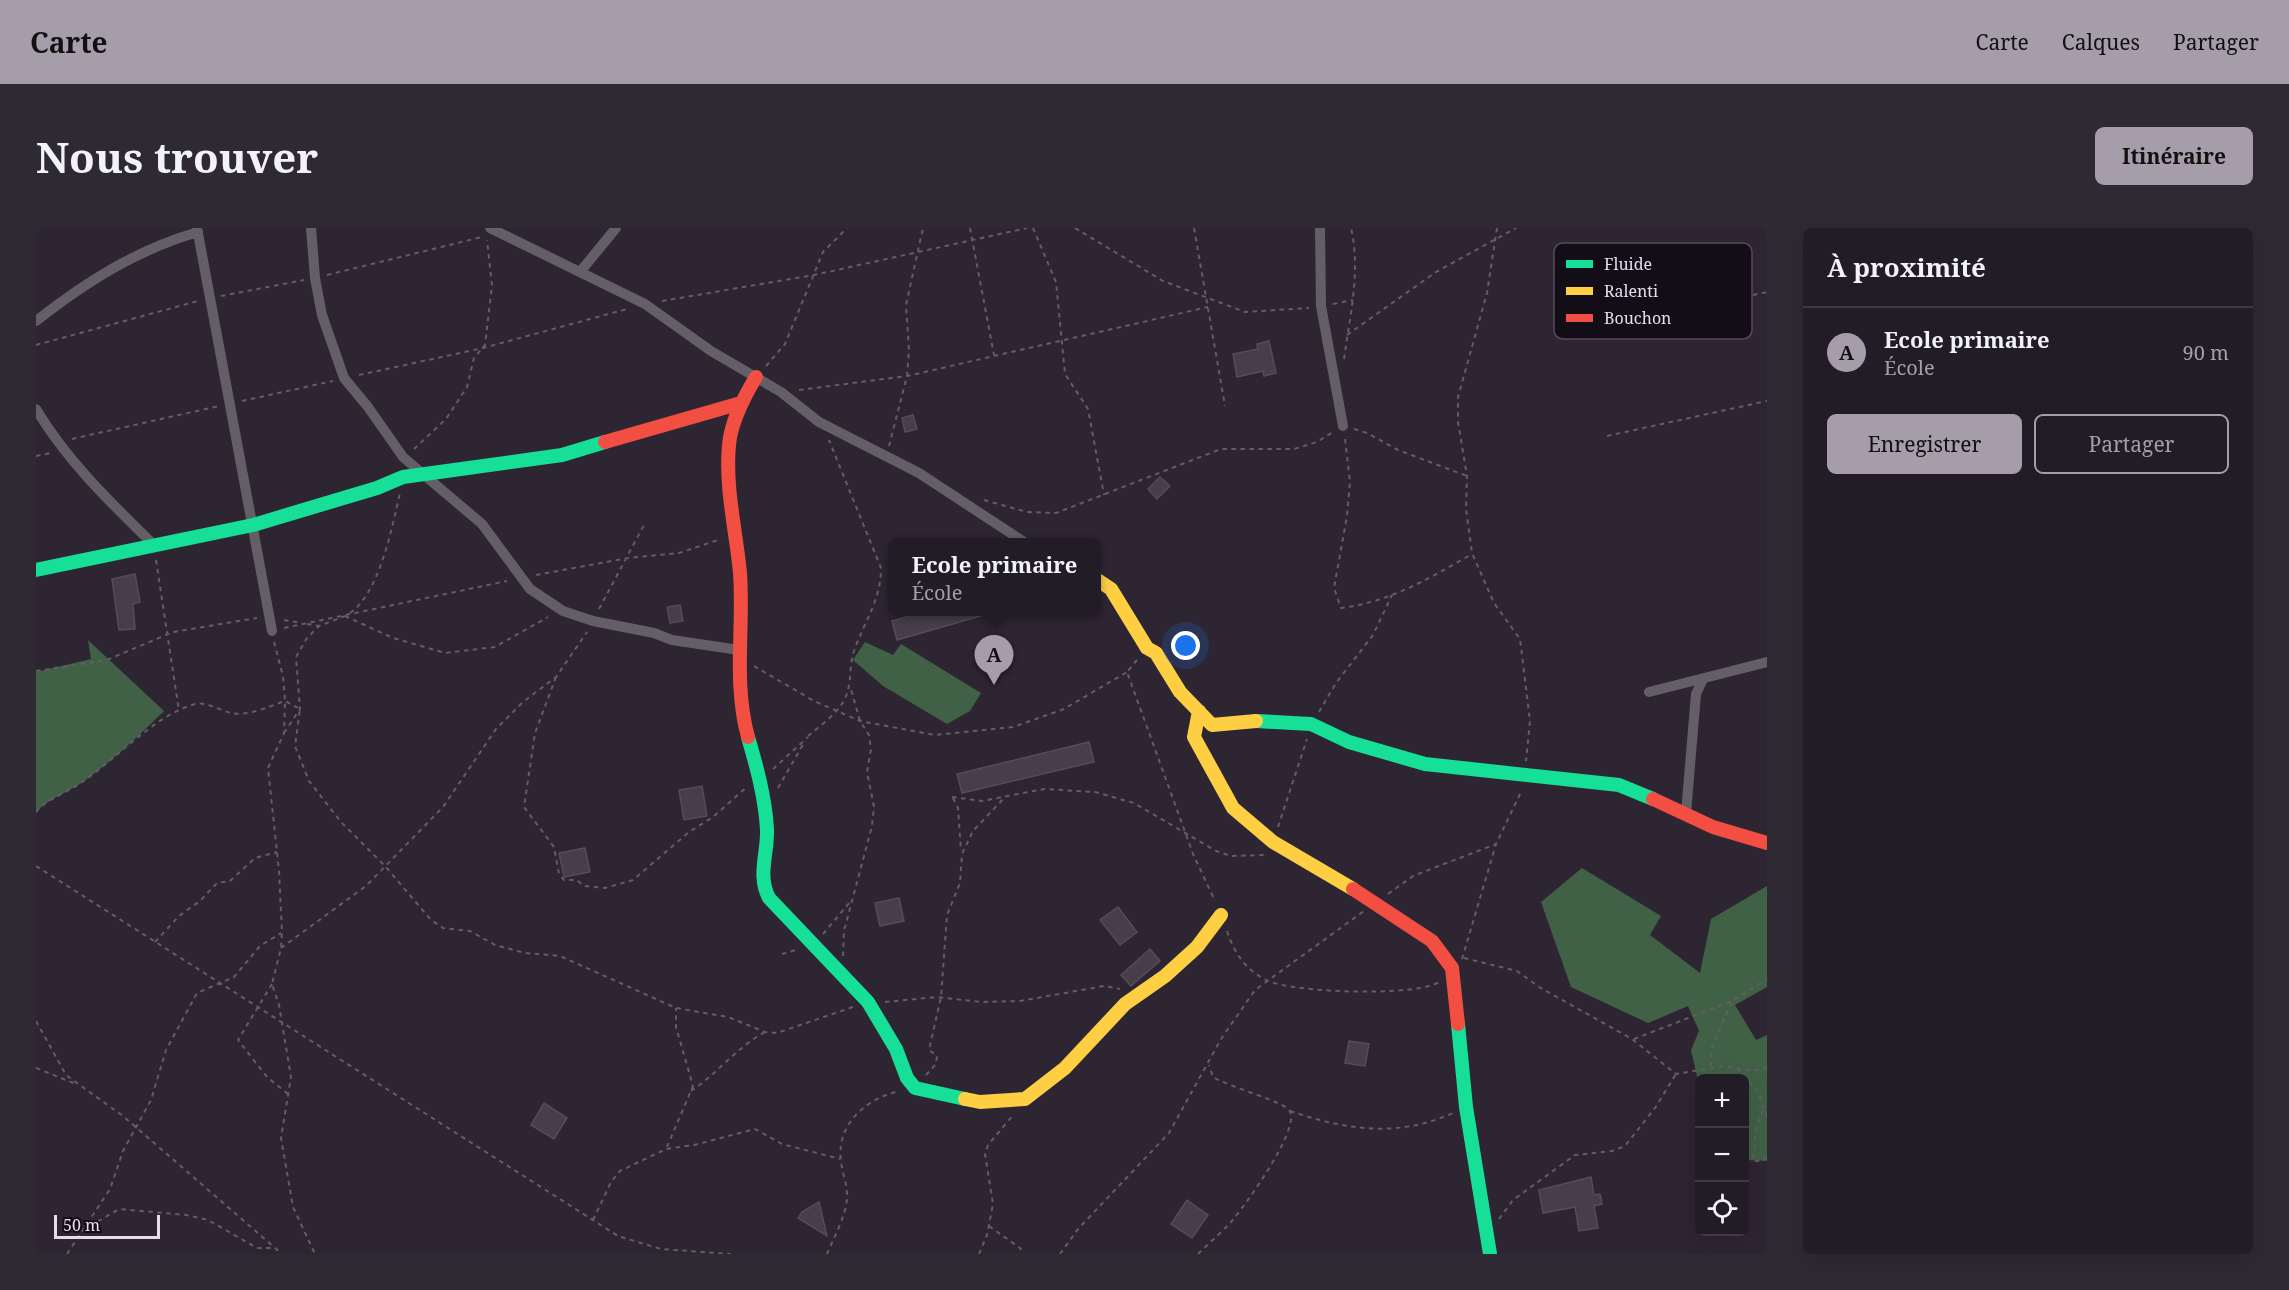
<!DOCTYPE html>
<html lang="fr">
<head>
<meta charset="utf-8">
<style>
	body { margin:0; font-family:"Noto Serif",serif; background:#2e2932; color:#f1f3f6 }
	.controls { position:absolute; right:18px; bottom:18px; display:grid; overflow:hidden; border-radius:9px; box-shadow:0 6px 24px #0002 }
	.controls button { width:54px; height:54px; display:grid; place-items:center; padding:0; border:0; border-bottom:2px solid #3f3a43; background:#221c26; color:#f1f3f6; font:30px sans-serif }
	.scale { position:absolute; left:18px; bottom:15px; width:106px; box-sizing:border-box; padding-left:6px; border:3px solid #e7ddec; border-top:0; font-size:16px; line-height:21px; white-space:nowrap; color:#e7ddec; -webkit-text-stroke:4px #130d17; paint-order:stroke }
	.you { position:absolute; left:1150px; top:418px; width:21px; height:21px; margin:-15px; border:4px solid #fff; border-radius:50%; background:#1a73e8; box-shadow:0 0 0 9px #1a73e833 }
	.badge { display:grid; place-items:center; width:39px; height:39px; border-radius:50%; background:#a69dab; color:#111; font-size:20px; font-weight:700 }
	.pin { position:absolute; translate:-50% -50px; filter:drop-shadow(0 2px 3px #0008) }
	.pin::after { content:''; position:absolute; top:32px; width:21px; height:18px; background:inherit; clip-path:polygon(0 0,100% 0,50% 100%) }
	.popup { position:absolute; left:852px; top:310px; width:213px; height:78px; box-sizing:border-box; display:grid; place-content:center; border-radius:9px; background:#221c26; filter:drop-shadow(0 2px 4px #0005); font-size:20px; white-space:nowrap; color:#a2a1a7 }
	.popup b { font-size:22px; color:#f1f3f6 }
	.popup::after { content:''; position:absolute; left:50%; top:100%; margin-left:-12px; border:12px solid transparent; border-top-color:#221c26 }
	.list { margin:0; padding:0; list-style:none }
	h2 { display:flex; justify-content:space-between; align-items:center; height:78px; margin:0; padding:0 24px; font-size:26px }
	h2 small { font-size:20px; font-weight:400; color:#a2a1a7 }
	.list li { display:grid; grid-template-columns:39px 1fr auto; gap:18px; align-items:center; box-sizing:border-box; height:90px; padding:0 24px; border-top:2px solid #3f3a43 }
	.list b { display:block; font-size:22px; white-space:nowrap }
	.list p { margin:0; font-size:20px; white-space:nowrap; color:#a2a1a7 }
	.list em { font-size:20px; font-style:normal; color:#a2a1a7 }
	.actions { display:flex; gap:12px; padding:18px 24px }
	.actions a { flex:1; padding:14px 0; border:2px solid #a69dab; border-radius:9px; text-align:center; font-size:21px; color:#a69dab }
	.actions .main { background:#a69dab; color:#111 }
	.icon { flex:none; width:33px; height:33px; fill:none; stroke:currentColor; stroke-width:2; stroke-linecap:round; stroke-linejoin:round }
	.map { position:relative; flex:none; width:1731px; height:1026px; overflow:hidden; border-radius:9px }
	header { display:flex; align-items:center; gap:36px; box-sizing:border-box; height:84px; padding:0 30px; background:#a69dab; color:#111 }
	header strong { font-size:28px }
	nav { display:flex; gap:33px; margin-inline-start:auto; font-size:21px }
	.intro { display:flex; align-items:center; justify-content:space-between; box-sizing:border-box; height:144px; padding:0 36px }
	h1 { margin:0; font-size:42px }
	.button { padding:15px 27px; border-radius:9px; background:#a69dab; color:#111; font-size:21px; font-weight:700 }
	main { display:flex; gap:36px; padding:0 36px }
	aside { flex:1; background:#221c26; border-radius:9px; box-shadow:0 6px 24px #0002 }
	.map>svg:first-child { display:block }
</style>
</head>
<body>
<header>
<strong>Carte</strong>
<nav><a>Carte</a><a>Calques</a><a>Partager</a></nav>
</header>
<div class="intro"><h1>Nous trouver</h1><a class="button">Itinéraire</a></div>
<main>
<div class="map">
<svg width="1731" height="1026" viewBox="0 0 1731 1026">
	<rect width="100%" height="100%" fill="#2e2532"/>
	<path fill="#406146" d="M52 412 128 483C103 508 76 533 47 554 31 565 13 570 0 584V444L55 431Z
		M829 414 857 427 865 416 945 465 934 483 911 496 847 458 817 432Z
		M1546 640 1625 688 1614 707 1664 745 1675 691 1731 658V759L1699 777 1720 812 1731 807V933L1709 932 1708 850H1664L1663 857 1655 822 1663 803 1652 778 1612 795 1535 759 1505 674Z"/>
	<path fill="#463e4a" stroke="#544d58" stroke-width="1.5" d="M1233 113 1240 145 1228 148 1227 143 1201 149 1197 126 1222 121 1221 116Z
		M877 187 881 201 869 204 866 190Z
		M1124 249 1134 258 1121 271 1112 261Z
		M99 346 104 374 97 376 99 401 83 402 76 351Z
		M644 377 647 393 634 395 631 379Z
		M887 384H947L948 387 861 412 856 393Z
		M1053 514 1058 534 926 565 921 546Z
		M666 558 671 588 648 592 643 562Z
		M549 620 554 644 528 649 523 625Z
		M863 670 868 693 844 698 839 675Z
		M1082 679 1101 704 1084 717 1064 692Z
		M1114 721 1124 733 1095 758 1085 747Z
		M1313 813 1333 816 1329 838 1309 835Z
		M508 875 531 890 518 911 495 897Z
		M1555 949 1558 967 1564 966 1566 976 1558 978 1562 1000 1543 1003 1539 979 1507 985 1503 962Z
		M1151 972 1172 987 1156 1010 1135 996Z
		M783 974 791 1008 762 990 766 984Z"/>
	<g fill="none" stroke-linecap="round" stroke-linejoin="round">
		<path stroke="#635d65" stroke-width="2" stroke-dasharray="4.5 4.5" stroke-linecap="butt" d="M934 0 958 127
			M997 0 1020 54 1029 146 1052 181 1068 267
			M1039 0 1127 53 1209 84 1273 80
			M1158 0 1189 178
			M1461 0 1451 65 1422 169V194L1431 248 1430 281 1436 325 1458 375 1484 411 1494 493 1490 533
			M291 47 446 9
			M1717 67 1731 64
			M185 68 268 52
			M626 73 778 47 991 0
			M1297 76 1317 72
			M1311 107 1400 44 1480 0
			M0 117 162 73
			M1308 131C1314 87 1325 43 1315 0
			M730 138 749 116 787 24 811 0
			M323 147 447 120 591 81
			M763 162 871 148 1172 79
			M206 173 297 153
			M1318 201 1331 205 1362 222 1431 248
			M1571 208 1731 173
			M36 211 183 178
			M1309 211 1314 254 1311 288 1298 360 1305 380C1354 374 1394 350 1436 326
			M853 218 871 148 873 122 870 77 887 0
			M378 221 410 191 431 159 438 130 449 117 456 57 451 12
			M0 228 15 225
			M948 272 991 284 1020 285 1185 221H1258L1281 214 1297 204
			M120 332 143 483
			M500 347 592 330 643 325 685 311
			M563 381 609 295
			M314 385C344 364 356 299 364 265
			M309 388 357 410 409 425 459 419 512 389
			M248 392 266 395
			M271 396 283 398
			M248 400 471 353
			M238 414 247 448 249 473 248 505 232 540 243 643 246 704 245 720 236 756 243 777 255 849 245 910 257 979 279 1026
			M1101 432 1091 444 1157 626 1179 673
			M718 438 778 473 824 493 899 507 977 499 1028 481 1091 444
			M0 443 71 432 137 404 221 390
			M520 449 499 505 488 579 518 619 523 646 528 652H541L548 658 569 660 597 652 653 604 677 589 712 558
			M1283 484 1300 455 1337 407 1356 367
			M248 505 264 481 260 429 271 410 283 398 309 388
			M772 508C785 497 804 484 810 468 816 454 813 437 818 423 828 394 845 372 845 340L793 212
			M737 541 772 509
			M742 560 769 513
			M916 569 946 573 1008 561 1059 564 1098 575 1180 623 1195 628 1229 627
			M917 570 922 580 925 623
			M0 584C12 570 31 565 46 554 79 532 117 489 156 477 170 472 182 482 195 485 211 489 234 478 249 473L264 481 259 518 273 553 305 594 349 638 395 692 407 700 434 703 459 717 489 725 524 728 640 780 692 789 729 804 741 805 817 779
			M1242 599 1271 511
			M0 638 582 1008 625 1021 695 1026
			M1352 666 1377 648 1460 616
			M1191 703C1199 726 1208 740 1230 752 1255 765 1380 769 1403 754
			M787 706 814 674
			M119 714 143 688 164 673 181 655 194 653 219 630 241 624
			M245 720 330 658 407 579 460 501 487 474 520 449 551 404
			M746 726 763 721
			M807 728 808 703 836 598 838 579 831 544 835 521 833 507 824 493 814 458
			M1428 730 1481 743 1503 759 1596 811 1640 846 1688 838 1717 843 1731 840
			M1426 731 1460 616 1486 562
			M236 756 202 812 231 849 252 866
			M849 774 901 769 945 774 984 773 1068 758 1084 761
			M0 793 30 847 87 888 246 1026
			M1598 811 1696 773
			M1675 838 1676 819 1696 773 1731 751
			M0 840 40 856
			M1701 840 1722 864 1731 888
			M890 847 900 836 901 828 893 822 905 769 911 687 924 655 926 626 937 603 969 569
			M655 863C681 846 701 819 729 804
			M1727 882 1720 901 1717 933H1725L1731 929
			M1254 883C1311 902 1361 910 1417 885
			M631 919 657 858 640 799V780
			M1463 991 1477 972 1539 927 1576 923 1589 918 1619 880 1640 846
			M557 992 575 954 584 943 630 921 658 917 719 901 746 916 804 931
			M54 998 83 981 150 987 172 992 221 1020H236
			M953 998 984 1020 988 1026
			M31 1026 74 961 87 923 115 872 130 822 161 765 198 749 224 718 245 705
			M791 1026C798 1009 810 988 811 970 812 958 806 945 805 933 800 896 830 871 863 863
			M943 1026 951 1007 957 976 949 926 952 917 978 886
			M1024 1026 1042 1001 1133 905 1185 811 1219 762 1328 683
			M1162 1026C1173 1015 1185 1005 1195 994 1208 979 1267 898 1253 882 1246 873 1193 859 1177 849L1173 837"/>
		<path stroke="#645f66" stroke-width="10" d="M161 0 236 403
			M275 0 279 50 286 87 308 150 332 179 367 229 446 296 494 361 527 383 557 393 618 405 636 412 703 422
			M454 0 609 76 675 123 745 164 783 194 883 245 988 314
			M1284 0 1285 78 1307 198
			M544 44 580 0
			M0 93C50 54 100 22 162 4
			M0 181C32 234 74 274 118 317
			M1613 464 1731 434
			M1650 585 1660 466 1667 451"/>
		<path stroke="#16e098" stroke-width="14" d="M0 342 217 297 341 260 367 249 526 227 569 214
			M1220 493 1275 496 1313 514 1389 536 1583 557 1617 571
			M712 509C721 540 729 569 731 601 732 626 721 647 733 670L832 774 860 821 871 850 879 860 929 871
			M1422 796 1430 879 1454 1026"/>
		<path stroke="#ffcf43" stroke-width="14" d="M1060 351 1075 361 1111 420 1120 425 1144 464 1176 497 1220 493
			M1163 483 1158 509 1197 580 1237 614 1317 661
			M929 871 944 874 989 871 1029 840 1089 776 1129 748 1161 719 1185 687"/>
		<path stroke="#f24e42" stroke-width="14" d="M569 214 705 175
			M712 509C697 455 708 399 704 345 700 303 689 259 693 217 695 193 708 169 720 149
			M1617 571 1677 599 1731 615
			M1317 661 1396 713 1416 740 1422 796"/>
	</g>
	<rect x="1518" y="15" width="198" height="96" rx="9" fill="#130d17" stroke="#534b57" stroke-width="1.5"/>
	<rect x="1530" y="32" width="27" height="8" fill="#16e098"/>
	<rect x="1530" y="59" width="27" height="8" fill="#ffcf43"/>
	<rect x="1530" y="86" width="27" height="8" fill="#f24e42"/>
	<g font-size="16" fill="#e7ddec">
		<text x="1568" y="42">Fluide</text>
		<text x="1568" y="69">Ralenti</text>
		<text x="1568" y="96">Bouchon</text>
	</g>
</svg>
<div class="controls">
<button>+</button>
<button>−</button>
<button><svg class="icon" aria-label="locate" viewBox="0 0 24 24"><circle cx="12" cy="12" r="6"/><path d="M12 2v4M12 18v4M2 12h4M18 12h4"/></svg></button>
</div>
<div class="scale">50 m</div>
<div class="you"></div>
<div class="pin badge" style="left:958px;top:457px">A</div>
<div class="popup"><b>Ecole primaire</b>École</div>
</div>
<aside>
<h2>À proximité<small></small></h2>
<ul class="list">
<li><span class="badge">A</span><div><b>Ecole primaire</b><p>École</p></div><em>90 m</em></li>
</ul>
<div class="actions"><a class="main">Enregistrer</a><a>Partager</a></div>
</aside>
</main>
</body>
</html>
